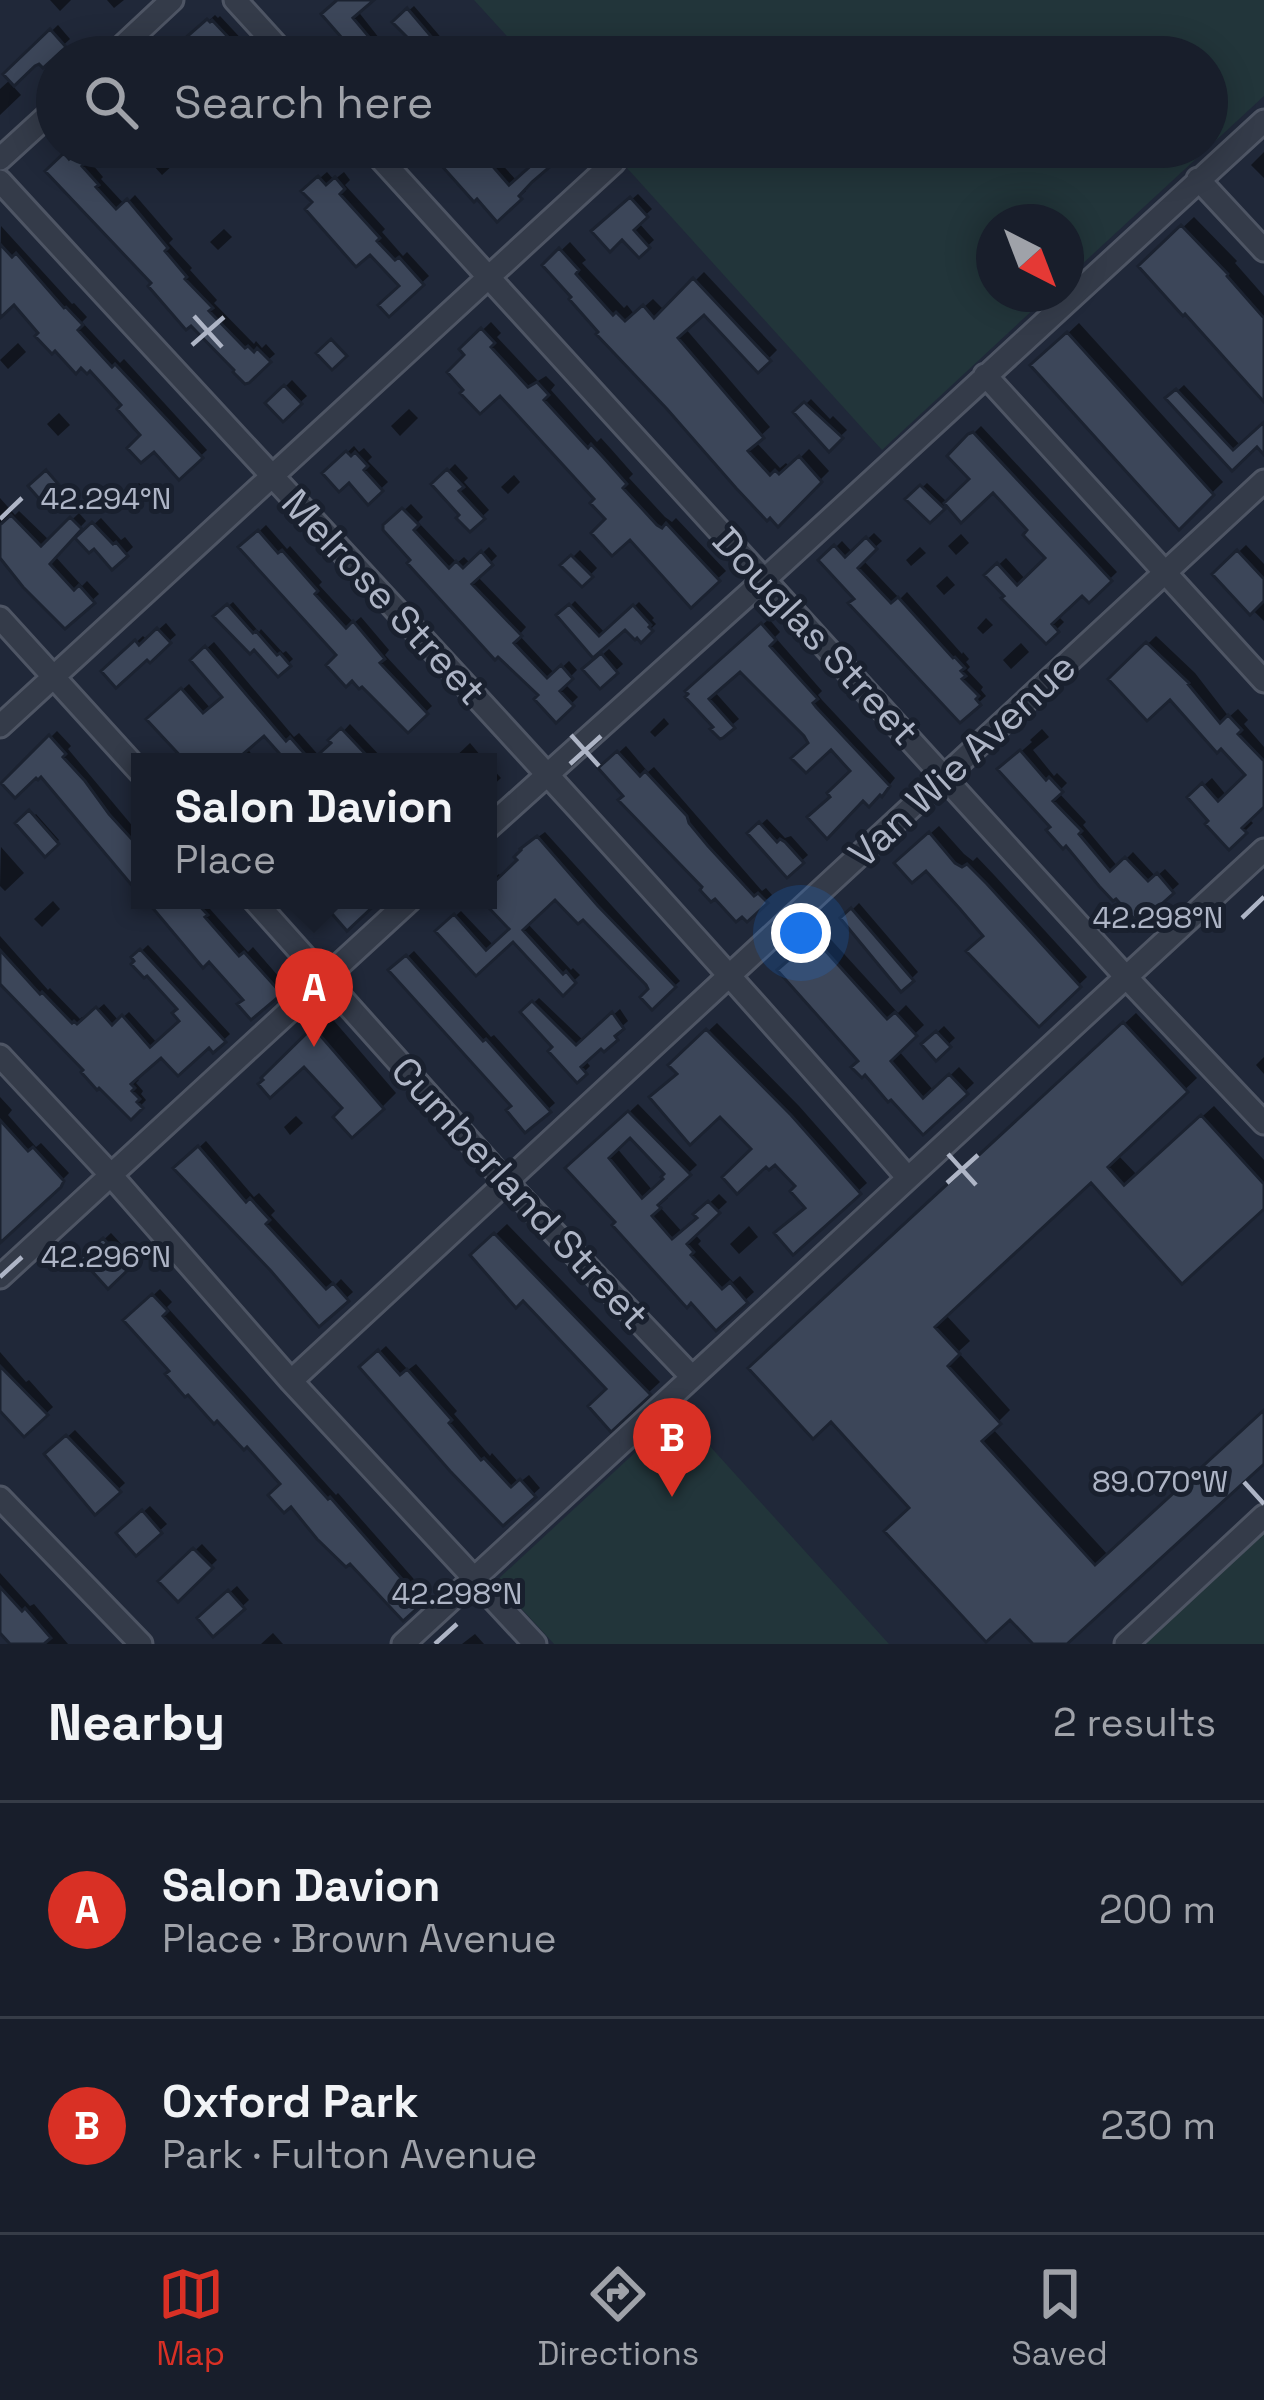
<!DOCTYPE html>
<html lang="en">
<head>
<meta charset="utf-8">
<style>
	body { margin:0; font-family:"Space Grotesk",sans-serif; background:#252b37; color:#f1f3f6 }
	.compass { position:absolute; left:976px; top:204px; width:108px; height:108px; border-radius:50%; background:#181e2b; box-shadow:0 6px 30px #0003; rotate:138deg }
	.you { position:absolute; left:801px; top:933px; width:42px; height:42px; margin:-30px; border:9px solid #fff; border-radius:50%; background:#1a73e8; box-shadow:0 0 0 18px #1a73e833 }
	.badge { display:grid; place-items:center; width:78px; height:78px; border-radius:50%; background:#d93025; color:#fff; font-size:39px; font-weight:700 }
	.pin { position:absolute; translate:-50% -99px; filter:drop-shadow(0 3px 6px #0008) }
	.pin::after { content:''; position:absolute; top:63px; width:42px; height:36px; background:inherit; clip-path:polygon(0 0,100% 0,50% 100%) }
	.popup { position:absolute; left:131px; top:753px; width:366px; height:156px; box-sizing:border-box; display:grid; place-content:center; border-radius:0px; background:#181e2b; filter:drop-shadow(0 3px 9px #0005); font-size:39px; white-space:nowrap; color:#9fa2a9 }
	.popup b { font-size:45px; color:#f1f3f6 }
	.popup::after { content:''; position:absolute; left:50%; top:100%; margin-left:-24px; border:24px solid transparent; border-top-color:#181e2b }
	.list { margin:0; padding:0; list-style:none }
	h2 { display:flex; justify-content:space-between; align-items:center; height:156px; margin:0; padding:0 48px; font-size:51px }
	h2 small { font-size:39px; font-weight:400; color:#9fa2a9 }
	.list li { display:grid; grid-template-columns:78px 1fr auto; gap:36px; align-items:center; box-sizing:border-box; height:216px; padding:0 48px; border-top:3px solid #363c47 }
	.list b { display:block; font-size:45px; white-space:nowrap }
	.list p { margin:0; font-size:39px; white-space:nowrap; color:#9fa2a9 }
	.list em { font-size:39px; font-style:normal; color:#9fa2a9 }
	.icon { flex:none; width:66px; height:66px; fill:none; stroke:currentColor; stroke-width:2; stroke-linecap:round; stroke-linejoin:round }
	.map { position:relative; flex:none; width:1264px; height:1644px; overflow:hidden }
	.search { position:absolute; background:#181e2b; box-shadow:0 6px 30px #0003; left:36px; right:36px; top:36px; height:132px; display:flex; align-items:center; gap:30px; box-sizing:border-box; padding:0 42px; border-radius:66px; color:#9fa2a9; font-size:45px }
	.sheet { height:588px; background:#181e2b }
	nav { display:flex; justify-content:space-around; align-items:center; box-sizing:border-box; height:168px; border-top:3px solid #363c47; background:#181e2b; font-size:33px; color:#9fa2a9 }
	nav a { display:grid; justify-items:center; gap:6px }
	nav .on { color:#d93025 }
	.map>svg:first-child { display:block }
</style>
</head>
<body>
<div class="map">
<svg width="1264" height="1644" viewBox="0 0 1264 1644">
	<rect width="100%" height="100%" fill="#202839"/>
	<path fill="#22353a" d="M474 0H1264V96L1066 279V222H994V294H1050L882 450 608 147H1207V57H526Z
		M679 1412 889 1644H554L496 1581Z
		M1264 1532V1644H1143Z"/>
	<path fill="#0007" fill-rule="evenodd" d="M50 0H71L60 11Z
		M107 0H124L114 8Z
		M340 0H368L357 10 394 57H345L352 45Z
		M414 6 444 41 429 55 396 22Z
		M215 15 218 18 220 16 247 45 234 57H176L183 51 179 48Z
		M58 25 70 39 43 64H33L11 84 21 95 0 115V89L11 79 7 74Z
		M86 147H99L87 158 103 177 101 179 125 205 135 195 173 239 169 243 192 268 190 270 217 300 214 303 254 344 256 341 262 348 266 344 275 354 245 380 49 171 73 149 78 155Z
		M279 147H313L318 153 303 167 289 150 285 154Z
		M433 147H508L496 158 517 181 540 161 541 147H569L523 188 526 191 497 217Z
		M1264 152V178L1251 165Z
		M166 154 175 163 162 175 154 166Z
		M327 172 334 180 344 172 350 180 345 185 385 229 382 232 403 256 407 252 429 276 389 313 403 286 305 191Z
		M638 194 652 209 638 222 654 240 639 254 623 236 595 231Z
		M1194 217 1237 261 1235 263 1264 296V393L1142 266Z
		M1 226 72 304 74 303 87 317 82 322 120 363 124 359 207 450 179 476 144 435 125 405 90 367 42 333 14 301 0 314Z
		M224 229 232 237 218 250 210 242Z
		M570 242 586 260 582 263 624 308 627 305 635 315 653 299 665 311 704 272 777 350 758 369 704 310 685 328 770 427 755 441 780 468 786 463 790 468 809 449 829 471 778 522 546 265Z
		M491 322 501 333 497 337 538 381 546 376 555 385 551 390 597 442 601 438 611 449 633 474 629 478 665 517 672 522 676 518 726 571 691 603 630 536 609 519 598 499 463 349Z
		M1079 323 1223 482 1179 525 1034 365Z
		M18 343 26 352 8 369 0 360Z
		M292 380 307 396 283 418 269 403Z
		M1184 385 1241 446 1264 425V447L1257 443 1232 467 1170 398Z
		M811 399 830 419 833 416 847 430 829 447 797 413Z
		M409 409 418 418 400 436 391 426Z
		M59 413 70 425 58 436 47 424Z
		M981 426 1117 572 1089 599 1082 592 1057 615 1064 622 1046 640 1005 598 1008 596 988 575 1006 558 1026 580 1049 558 1027 535 1031 530 993 489 961 518 947 503 930 519 910 499 927 483 948 503 973 479 951 456Z
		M354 446 359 452 364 448 372 457 368 461 388 482 369 500 349 479 326 473Z
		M455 464 468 478 464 482 489 510 470 528 463 515 435 484Z
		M514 475 520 482 508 494 501 487Z
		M139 483 149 493 132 509 122 499Z
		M0 498 15 515 19 511 50 541 79 513 86 521 54 555 82 586 87 581 99 594 65 625 0 555Z
		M411 504 423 517 418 522 457 563 464 557 471 564 489 547 497 556 477 576 526 627 519 635 555 674 569 661 577 670 564 683 578 697 556 719 542 695 385 528Z
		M101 518 121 540 125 537 133 547 113 566 94 544 79 538Z
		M266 525 287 549 290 546 322 582 319 585 354 623 361 617 389 650 385 655 432 706 408 729 242 548Z
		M874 533 882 541 862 559 900 599 907 592 962 654 963 652 969 659 966 662 970 667 967 670 983 687 981 690 986 696 960 719 822 561 842 541 853 553Z
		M961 534 969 543 956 555 948 546Z
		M1246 545 1264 564V621L1216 574Z
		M920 547 926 553 911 566 906 560Z
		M580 550 597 568 582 583 565 565Z
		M947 576 955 585 944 595 936 586Z
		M575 601 606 634 639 602 654 618 652 620 656 624 641 638 625 626 594 654 560 616Z
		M233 602 259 632 261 629 283 653 286 651 293 659 278 673 254 646 217 616Z
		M986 618 993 625 983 634 977 628Z
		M769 619 780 632 775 637 822 691 818 695 822 700 895 778 888 787 864 797 854 771 831 746 812 743 740 668 714 691 739 719 720 735 696 684Z
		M166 623 176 635 150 658 105 671 143 636 147 640Z
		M1156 636 1195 673 1229 717 1238 709 1248 720 1244 724 1264 747V803L1248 818 1253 823 1230 846 1191 797 1212 778 1227 796 1249 775 1170 696 1112 679Z
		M214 642 294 737 299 733 320 757 350 724 382 758 377 762H293L264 732 246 747 258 762H189L150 719 189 684 211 709 226 696 194 660Z
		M1021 643 1029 652 1011 669 1003 660Z
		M609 649 623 664 600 685 586 669Z
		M664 718 669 724 655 737 650 732Z
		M1042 729 1049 737 1033 750 1054 776 1057 773 1067 783 1058 792 1086 822 1083 825 1118 867 1133 852 1156 877 1165 869 1179 884 1139 920 1001 769 1032 742 1030 740Z
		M57 731 71 746 68 749 140 835V891L41 773 5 783Z
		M470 743 486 762H450Z
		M626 746 648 772 654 767 762 891 766 888 772 895 747 918 706 887 602 768Z
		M488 764 501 778 488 790Z
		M36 814 59 840 46 852 23 827Z
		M767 819 785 838 791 836 808 855 787 874 751 833Z
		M939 826 964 854 973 861 977 857 995 876 1087 977 1039 1023 986 936 926 867 907 854Z
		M545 832 680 981 652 1006 651 990 583 915 556 896 527 923 571 970 573 968 580 975 563 991 513 938 477 972 439 931 461 911 494 946 513 929 486 900H488V884L499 874 502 878 521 860 530 843Z
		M1 847 24 873 5 891 0 886Z
		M148 900H207L212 906 210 909 248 952 253 947 286 985 252 1016 246 999Z
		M53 901 60 909 42 927 34 919Z
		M859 903 918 972 902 988 844 918Z
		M824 932 898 1013 906 1005 924 1025 898 1050 934 1091 959 1067 974 1083 924 1131 862 1061 790 962Z
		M0 936 48 990 50 988 80 1019 82 1017 85 1020 104 1004 119 1021 129 1012 157 1043 182 1020 181 1009 135 957 148 945 230 1034 214 1049 209 1044 161 1053 135 1077 139 1080 136 1083 143 1091 141 1094 146 1100 131 1116 0 979Z
		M414 951 491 1037 494 1035 555 1103 526 1129 515 1105 392 971Z
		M539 998 584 1041 620 1009 628 1021 619 1029 622 1032 604 1048 601 1045 585 1060 590 1066 577 1079 556 1047 524 1012Z
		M1136 1013 1197 1078 1117 1154 1137 1175 1214 1106 1264 1160V1205L1182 1280 1091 1179 945 1314 970 1341 958 1352 1010 1410 992 1428 1108 1555 1264 1413V1460L1063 1644H1037L831 1418 764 1357Z
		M329 1015 396 1093 382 1107 304 1063 265 1078Z
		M717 1023 799 1106 867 1183 793 1251 808 1207 799 1186 775 1161 755 1149 672 1065Z
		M944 1026 955 1038 936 1056 925 1044Z
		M1264 1057V1074L1256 1065Z
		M0 1097 12 1110 8 1115 36 1147 41 1143 69 1173 0 1243Z
		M638 1104 697 1165 665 1195 668 1198 659 1206 683 1233 700 1217 698 1214 719 1194 727 1202 694 1233 701 1241 698 1244 733 1282 740 1276 754 1292 716 1327 569 1168ZM630 1134 668 1174 653 1191 616 1147Z
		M296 1116 303 1123 290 1135 284 1127Z
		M206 1141 254 1197 259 1193 275 1211 271 1215 335 1285 341 1279 353 1292 319 1323 177 1168Z
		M507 1224 660 1382 611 1427 610 1389 523 1297 474 1255Z
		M749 1226 758 1237 739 1254 730 1244Z
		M111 1233 135 1259 108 1284 84 1258Z
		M160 1289 172 1302 167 1307 336 1495 338 1493 427 1594 403 1616 291 1503 284 1484 172 1371 127 1320Z
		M386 1346 408 1370 416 1364 457 1411 454 1414 490 1456 492 1453 519 1483 529 1475 540 1488 503 1522 363 1367Z
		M0 1352 26 1382 29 1380 53 1407 25 1433 0 1406Z
		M75 1430 125 1483 96 1510 48 1455Z
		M150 1506 167 1524 137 1551 120 1533Z
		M202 1544 217 1560 178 1597 162 1581Z
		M0 1573 30 1606 34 1604 68 1644H14L0 1628Z
		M237 1586 249 1600 214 1633 201 1618Z
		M273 1633 283 1644H261Z
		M475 1634 484 1644H462Z"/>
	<path fill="#3c4659" stroke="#1b2230" stroke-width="3" fill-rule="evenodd" d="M337 0H374L353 18 386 57H336L348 45 321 14Z
		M407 8 441 48 431 57H427L392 22Z
		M207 19 210 22 212 20 247 57H184L175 47Z
		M50 29 66 47 43 68 39 64 35 66 14 86 3 74Z
		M82 147H103L82 166 99 185 96 187 116 209 127 199 168 248 165 251 187 277 185 279 213 308 209 311 245 348 248 346 254 352 257 348 271 362 249 383 245 384 233 372 234 370 191 326 186 330 148 286 151 283 45 171 64 153 69 159Z
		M430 147H476L509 185 536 161 530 154 537 147H573L532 182 519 196 522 199 497 222 477 199 474 202 441 165 444 163Z
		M318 176 326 185 335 177 345 189 340 194 380 238 377 241 395 260 399 257 424 285 389 317 378 305 399 286 370 255 356 267 305 209 312 202 301 191Z
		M630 197 648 217 634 230 650 248 639 258 622 240 610 252 591 231Z
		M1181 225 1228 274 1227 276 1264 318V402L1185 314 1183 316 1138 266Z
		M0 244 12 257 16 253 64 308 66 307 83 325 78 330 112 367 115 364 203 458 179 480 154 452 141 463 127 448 140 435 117 409 121 405 90 371 87 374 81 368 76 374 55 351 52 354 35 336 38 333 14 305 0 318Z
		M559 248 579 270 576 274 613 315 616 312 625 321 643 305 654 318 693 278 771 361 758 373 704 315 678 338 764 438 748 451 770 475 775 470 779 474 799 456 822 482 778 527 770 518 767 521 736 488 667 409 596 334 598 332 569 299 571 297 542 265Z
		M481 328 495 343 491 347 528 387 537 382 549 395 544 400 588 448 591 444 603 457 627 484 623 488 657 525 662 528 666 523 720 581 691 608 630 540 612 556 591 533 605 519 590 503 594 499 500 396 480 414 460 393 463 390 447 372 464 355 459 349Z
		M1067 332 1214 495 1179 530 1030 365Z
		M331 339 347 356 332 370 316 353Z
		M284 385 302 404 283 422 265 403Z
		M1176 389 1233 450 1264 422V455L1257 447 1232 471 1165 398Z
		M804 402 843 438 829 452 793 412Z
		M973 432 1112 581 1089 603 1082 596 1052 624 1059 632 1046 644 1001 598 1004 596 984 575 997 563 1017 585 1045 558 1023 535 1027 530 993 493 961 523 944 503 969 479 947 456 968 434Z
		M346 451 351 456 355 452 368 466 364 470 383 491 368 505 349 483 339 492 322 473Z
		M447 469 464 487 459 491 485 519 470 532 456 518 459 515 431 484Z
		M46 470 60 486 42 502 28 486Z
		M920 485 945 509 930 523 905 499Z
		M402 508 419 525 414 530 449 568 456 561 463 568 481 551 493 565 472 584 522 636 514 643 547 678 561 665 573 679 560 691 574 706 556 723 534 699 538 695 498 657 495 660 407 563 410 560 383 530V525Z
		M11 515 41 546 70 517 82 529 50 564 74 590 79 585 95 603 65 629 23 587 0 558V525Z
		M92 522 113 544 116 542 128 556 112 570 94 549 89 553 75 538Z
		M258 530 278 553 282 550 318 591 315 594 346 628 353 621 385 659 380 663 428 714 408 733 362 687 359 689 352 681 346 687 326 665 336 655 238 547Z
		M866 537 877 549 858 568 891 603 898 597 953 658 955 657 965 668 961 671 966 676 962 679 979 696 976 699 981 705 960 723 848 603 854 599 818 560 834 545 845 557Z
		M1237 550 1264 579V601L1250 615 1212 574Z
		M571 555 593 577 582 587 560 565Z
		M227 604 253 633 256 631 277 655 280 653 291 666 278 677 254 650 250 654 213 616Z
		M569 604 599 636 633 605 651 625 649 627 653 631 641 643 637 638 635 640 625 630 593 658 556 615Z
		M761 623 776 640 770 646 818 699 813 703 816 707 890 786 882 797 880 795 869 807 863 801 827 839 807 817 830 797 827 793 850 771 831 750 806 773 791 758 808 743 804 736 740 672 709 699 735 728 723 738 720 739 710 729 713 727 685 697 688 694 685 691Z
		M157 628 171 643 150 663 147 660 116 688 101 671 135 640 139 645Z
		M1146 642 1189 683 1188 684 1220 723 1228 715 1242 730 1238 734 1264 761V807L1242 828 1247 833 1229 850 1205 824 1208 821 1187 797 1202 783 1218 801 1245 775 1221 749 1217 753 1170 700 1147 721 1108 679Z
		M205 646 286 741 290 737 311 761 331 743 328 740 341 728 373 762H287L264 736 242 755 247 762H186L146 719 181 688 203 713 222 697 190 660Z
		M601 653 618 673 600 689 582 669Z
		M49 735 66 754 63 757 85 781 109 814 140 848V895L41 777 38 780 36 778 15 798 1 783Z
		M1020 750 1046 780 1049 777 1063 792 1053 801 1082 831 1079 834 1110 871 1125 857 1148 881 1157 873 1174 893 1139 924 1116 899 1113 901 1099 886 1066 846 1063 849 1046 830 1050 827 997 769Z
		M617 751 640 776 645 771 687 816 689 823 708 846 754 896 758 893 768 903 747 922 742 917 736 922 715 899 711 902 700 890 702 887 618 800 623 796 598 768Z
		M29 810 59 844 45 857 15 823Z
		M759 822 777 842 780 839 785 842 804 863 787 878 747 833Z
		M929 832 955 863 962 867 967 864 987 884 1081 987 1039 1027 966 951 983 936 960 909 926 871 912 883 894 863Z
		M537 836 598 906 676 987 652 1010 640 997 648 989 646 985 583 920 578 924 555 900 523 930 563 974 566 971 576 983 563 996 513 942 476 976 435 931 454 914 486 950 509 929 488 907V888L517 860 514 857 521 850 520 849Z
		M146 900H194L208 915 205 917 239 956 244 952 282 994 251 1020 237 1004 243 1000 209 962 203 968Z
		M320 900H380L347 931Z
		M851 908 914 981 901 992 840 918Z
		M814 938 887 1019 895 1012 917 1036 891 1061 923 1098 949 1074 968 1094 923 1135 891 1100 888 1102 865 1075 862 1078 851 1067 858 1061 777 970Z
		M140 949 226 1042 213 1053 209 1048 178 1076 161 1058 131 1084 135 1088 132 1091 140 1099 137 1102 143 1108 131 1120 99 1088 97 1090 81 1072 83 1070 0 984V950L40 994 42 992 72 1023 74 1021 77 1024 96 1007 112 1025 122 1015 150 1047 179 1021 172 1013 177 1009 147 976 144 978 131 964 134 961 131 957Z
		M406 955 483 1041 486 1039 551 1112 525 1133 506 1110 511 1106 388 970Z
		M532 1001 576 1045 612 1012 624 1029 615 1036 618 1040 604 1052 601 1049 581 1067 587 1074 577 1083 548 1051 552 1047 520 1012Z
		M1123 1022 1188 1092 1108 1167 1124 1185 1201 1115 1264 1184V1209L1182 1284 1091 1183 935 1327 960 1354 948 1366 1001 1424 982 1441 1095 1565 1264 1410V1464L1067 1644H1033L1010 1620 986 1642 884 1531 909 1508 831 1422 813 1439 748 1368Z
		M313 1027 384 1109 352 1138 333 1117 342 1108 304 1067 270 1098 258 1084 263 1080 261 1078Z
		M706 1029 791 1115 861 1194 793 1255 774 1233 805 1208 790 1191 795 1186 775 1165 769 1170 766 1167 737 1194 722 1177 751 1149 720 1117 690 1145 649 1097 677 1074 668 1065Z
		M936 1031 951 1047 936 1061 921 1044Z
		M628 1111 691 1175 658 1205 661 1208 652 1216 672 1239 697 1218 693 1214 708 1201 720 1213 687 1244 694 1252 691 1255 722 1289 730 1282 748 1303 716 1331 691 1303 687 1308 612 1225 615 1222 565 1168ZM630 1138 664 1174 661 1177 663 1179 642 1198 609 1158Z
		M0 1120 28 1151 33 1147 64 1181 61 1187 0 1243Z
		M198 1146 246 1202 250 1198 270 1220 266 1224 326 1289 333 1283 349 1301 319 1327 271 1271 173 1168Z
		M494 1233 651 1395 611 1432 588 1406 606 1389 523 1301 516 1308 470 1255Z
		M103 1238 130 1268 108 1289 80 1258Z
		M152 1294 168 1311 163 1316 328 1499 330 1497 423 1603 403 1621 350 1564 346 1567 317 1539 291 1507 284 1513 268 1495 280 1484 247 1447 244 1450 217 1421 214 1424 188 1395 185 1397 165 1374 169 1371 123 1320Z
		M378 1350 400 1375 407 1369 452 1420 449 1423 481 1460 484 1458 511 1487 520 1479 536 1497 503 1526 450 1471 359 1367Z
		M0 1366 48 1415 24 1437 0 1411Z
		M66 1435 121 1492 95 1515 44 1454Z
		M142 1510 162 1533 136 1556 116 1533Z
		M193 1548 213 1568 178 1602 158 1581Z
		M0 1587 22 1611 25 1608 51 1638 44 1644H10L0 1633Z
		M228 1590 245 1609 213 1637 197 1618Z"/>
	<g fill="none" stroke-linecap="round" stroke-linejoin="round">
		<g stroke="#4e5564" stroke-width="27">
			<path id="minor" d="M235 0 287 57
				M111 57 172 0
				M370 147 1126 977 1264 1123
				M0 159 57 107
				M1198 179 1264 250
				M0 181C304 512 613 839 908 1178
				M985 375 1264 681
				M0 618 140 772
				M0 726 614 162
				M488 828 764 580 1264 121
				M254 900 506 1182 692 1377
				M0 1056 110 1174 291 1381 535 1644
				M0 1277 410 900
				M291 1381 1264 481
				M0 1498 141 1644
				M403 1644 1264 850
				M1126 1644 1264 1516"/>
		</g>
		<use href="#minor" stroke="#343b49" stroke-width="21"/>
	</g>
	<path fill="none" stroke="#aeb5c6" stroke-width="4.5" d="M194 316 222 347M192 345 224 317M0 519 22 498M571 735 599 766M570 764 601 736M1242 918 1264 897M948 1154 976 1185M947 1183 978 1155M0 1277 22 1257M1244 1482 1264 1504M435 1644 457 1624"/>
	<g text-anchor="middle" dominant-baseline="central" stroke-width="10" stroke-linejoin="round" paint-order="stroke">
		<g font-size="39" fill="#aeb5c6" stroke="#19202e">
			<text transform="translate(384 597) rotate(47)">Melrose Street</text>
			<text transform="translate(816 636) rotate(47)">Douglas Street</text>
			<text transform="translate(962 760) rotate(-43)">Van Wie Avenue</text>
			<text transform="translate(520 1193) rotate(47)">Cumberland Street</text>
		</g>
	</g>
	<g font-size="30" text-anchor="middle" fill="#aeb5c6" stroke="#19202e" stroke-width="10" stroke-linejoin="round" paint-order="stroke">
		<text x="106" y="509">42.294°N</text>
		<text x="1158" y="928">42.298°N</text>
		<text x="106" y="1267">42.296°N</text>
		<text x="1160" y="1492">89.070°W</text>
		<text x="457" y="1604">42.298°N</text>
	</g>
</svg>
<svg class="compass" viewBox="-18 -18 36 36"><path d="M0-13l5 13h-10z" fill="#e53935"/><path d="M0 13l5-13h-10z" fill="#9fa2a9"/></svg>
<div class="you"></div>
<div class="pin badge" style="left:314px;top:1047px">A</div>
<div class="popup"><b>Salon Davion</b>Place</div>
<div class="pin badge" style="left:672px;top:1497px">B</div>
<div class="search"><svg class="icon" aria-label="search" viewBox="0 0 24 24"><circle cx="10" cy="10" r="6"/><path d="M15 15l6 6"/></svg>Search here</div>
</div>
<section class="sheet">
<h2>Nearby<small>2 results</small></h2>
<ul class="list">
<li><span class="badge">A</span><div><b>Salon Davion</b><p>Place · Brown Avenue</p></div><em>200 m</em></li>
<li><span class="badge">B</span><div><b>Oxford Park</b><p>Park · Fulton Avenue</p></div><em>230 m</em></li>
</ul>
</section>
<nav>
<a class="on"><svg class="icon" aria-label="map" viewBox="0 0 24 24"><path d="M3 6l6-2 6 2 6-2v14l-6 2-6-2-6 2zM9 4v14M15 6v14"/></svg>Map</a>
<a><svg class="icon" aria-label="directions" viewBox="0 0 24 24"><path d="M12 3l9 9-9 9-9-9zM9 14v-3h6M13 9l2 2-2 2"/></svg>Directions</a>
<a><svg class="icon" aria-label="saved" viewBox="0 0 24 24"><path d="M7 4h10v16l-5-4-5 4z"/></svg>Saved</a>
</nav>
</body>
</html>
